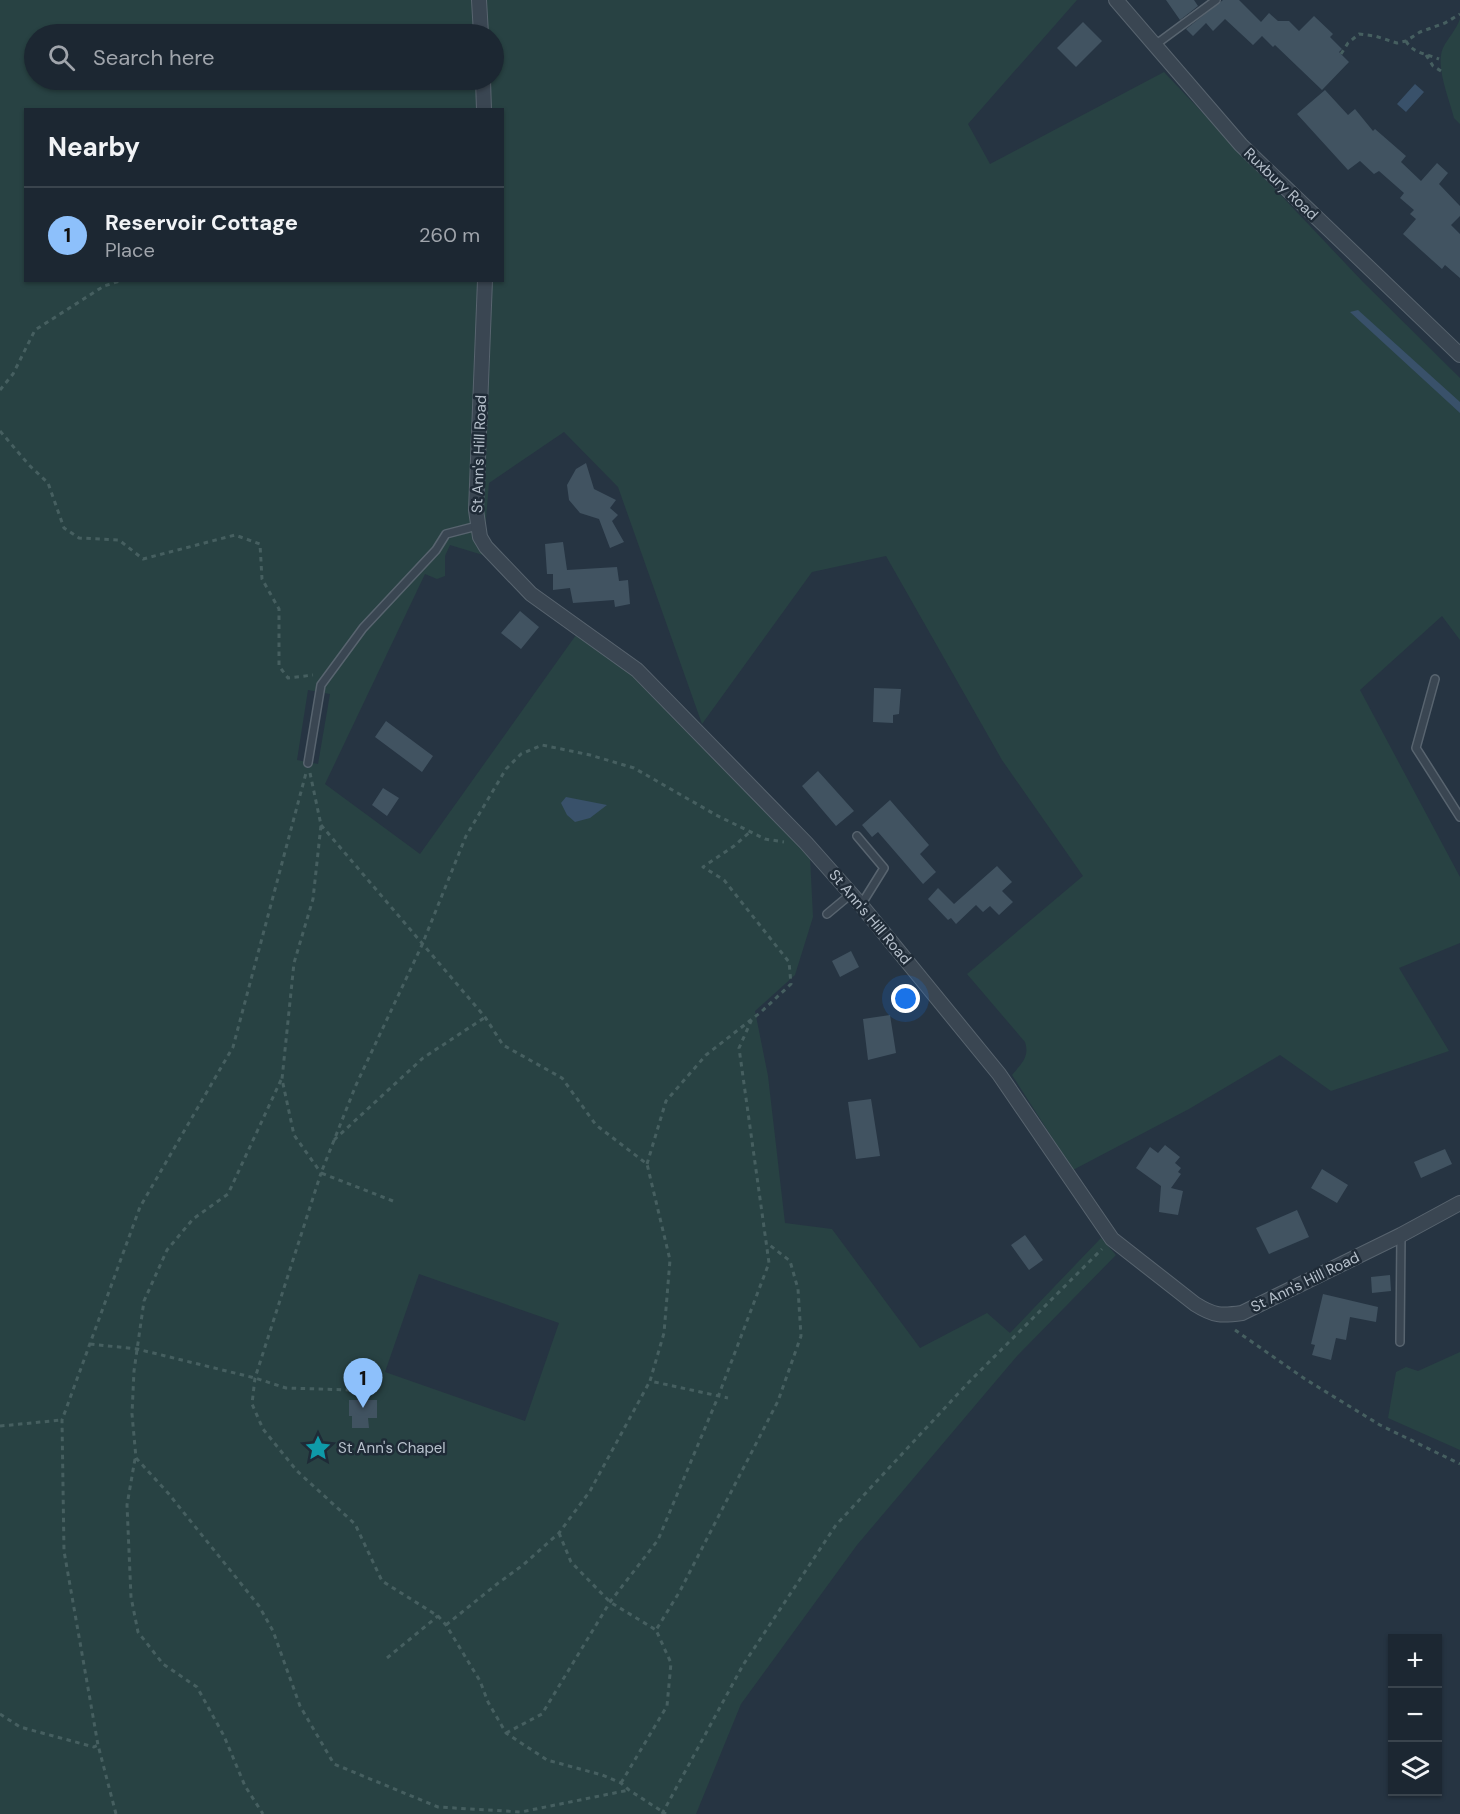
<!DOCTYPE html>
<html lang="en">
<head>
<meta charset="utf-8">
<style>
	body { margin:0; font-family:"DM Sans",sans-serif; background:#252f3a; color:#f1f3f6 }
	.controls { position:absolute; right:18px; bottom:18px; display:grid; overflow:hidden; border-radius:0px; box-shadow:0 2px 4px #0004 }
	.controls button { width:54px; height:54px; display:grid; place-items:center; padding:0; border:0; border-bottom:2px solid #3a444d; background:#1c2732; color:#f1f3f6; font:30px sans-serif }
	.you { position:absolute; left:906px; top:999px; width:21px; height:21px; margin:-15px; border:4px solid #fff; border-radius:50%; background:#1a73e8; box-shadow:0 0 0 9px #1a73e833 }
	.badge { display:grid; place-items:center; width:39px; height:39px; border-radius:50%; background:#8dc0fb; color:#111; font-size:20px; font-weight:700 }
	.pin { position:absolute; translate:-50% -50px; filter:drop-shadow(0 2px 3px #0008) }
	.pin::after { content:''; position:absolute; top:32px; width:21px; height:18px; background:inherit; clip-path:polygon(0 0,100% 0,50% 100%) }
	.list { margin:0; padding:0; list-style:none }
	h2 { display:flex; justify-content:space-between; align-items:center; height:78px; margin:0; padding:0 24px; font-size:26px }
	h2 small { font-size:20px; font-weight:400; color:#a0a5ac }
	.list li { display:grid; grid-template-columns:39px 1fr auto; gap:18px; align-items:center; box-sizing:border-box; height:96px; padding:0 24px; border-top:2px solid #3a444d }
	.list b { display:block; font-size:22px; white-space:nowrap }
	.list p { margin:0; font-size:20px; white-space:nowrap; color:#a0a5ac }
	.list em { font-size:20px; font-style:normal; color:#a0a5ac }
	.icon { flex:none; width:33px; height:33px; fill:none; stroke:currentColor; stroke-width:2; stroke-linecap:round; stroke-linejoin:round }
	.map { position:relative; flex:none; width:1460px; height:1814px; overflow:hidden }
	.search { position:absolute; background:#1c2732; box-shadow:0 2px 4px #0004; left:24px; top:24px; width:480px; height:66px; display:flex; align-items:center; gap:15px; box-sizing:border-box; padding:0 21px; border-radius:33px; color:#a0a5ac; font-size:22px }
	.panel { position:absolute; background:#1c2732; box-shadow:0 2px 4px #0004; left:24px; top:108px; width:480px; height:174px; border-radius:0px }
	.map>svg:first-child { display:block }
</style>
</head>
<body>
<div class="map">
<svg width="1460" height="1814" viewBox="0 0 1460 1814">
	<rect width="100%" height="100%" fill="#263442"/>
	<path fill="#284243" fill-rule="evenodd" d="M0 0H1077L968 124 990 164 1164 72 1363 282 1460 378V640L1442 616 1360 690 1460 877V943L1399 968 1449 1051 1331 1091 1280 1055 1189 1109 1073 1170 1012 1075C1021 1064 1030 1057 1025 1042L967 974 1083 876 1002 760 886 556 812 572 702 724 618 487 564 432 489 483 483 555 450 545 445 556V576L437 579 425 574 325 784 420 854 576 635 632 675 810 857 813 917 795 975 755 1011 768 1076 785 1223 832 1229 920 1348 987 1313 1010 1333 1101 1238 1116 1255 1017 1356 857 1545 741 1704 696 1814H0ZM34 34H494V80H34ZM26 110H502V280H26ZM308 690 330 694 318 764 297 760ZM419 1274 559 1323 525 1421 385 1372Z
		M1460 19V124L1454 118C1449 98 1435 66 1443 48 1448 38 1456 30 1460 19Z
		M1460 1352V1450L1388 1418 1396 1372 1406 1367 1418 1371Z"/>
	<path fill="#39516a" d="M1415 84 1424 92 1406 112 1397 104Z
		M1358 310 1460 402V413L1350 312Z
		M566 797 607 805 590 818 575 822 567 815 561 803Z"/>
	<path fill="#415361" d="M1166 0H1194L1198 6 1180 20Z
		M1223 0H1239L1261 22 1269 13 1278 21H1289L1299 31 1314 16 1333 34 1330 37 1342 49 1339 52 1349 62 1322 90 1275 45 1273 47 1262 36 1253 45 1225 19 1213 31 1206 23 1193 36 1186 29Z
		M1083 22 1102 41 1076 67 1057 48Z
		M1325 90 1348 115 1355 109 1373 131 1375 129 1406 156 1401 162 1421 181 1437 163 1448 173 1439 184 1460 206V216L1451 225 1460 234V278L1445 265 1442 269 1403 234 1416 219 1410 214 1414 210 1400 198 1404 193 1379 171 1374 174 1360 161 1348 170 1297 114Z
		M586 463 594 489 616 500 610 508 618 515 612 521 624 542 610 548 599 519 580 513 569 500 567 485 576 469Z
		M563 542 567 570 617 567 619 581 628 580 630 604 615 607 614 600 573 603 570 588 553 590V574H547L545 544Z
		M520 611 539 627 521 649 501 633Z
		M874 688 901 689 899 714 893 715V723L873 722Z
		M386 721 433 756 422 772 375 737Z
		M818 771 854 811 836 826 802 786Z
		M383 788 399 798 387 816 372 805Z
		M890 800 929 845 920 854 936 872 923 884 878 832 872 837 862 825Z
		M997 866 1012 882 1002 891 1013 902 999 915 990 906 983 912 976 905 956 924 951 918 948 920 928 899 938 888 954 904Z
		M851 951 859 967 840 977 832 961Z
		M890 1015 896 1053 868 1060 863 1019Z
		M871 1099 880 1156 856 1159 848 1102Z
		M1165 1145 1180 1157 1175 1163 1181 1168 1178 1172 1181 1174 1171 1188 1183 1191 1178 1215 1159 1212 1161 1186 1136 1168 1150 1147 1158 1153Z
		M1445 1149 1452 1164 1421 1178 1414 1162Z
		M1322 1169 1348 1185 1337 1203 1311 1188Z
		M1297 1210 1309 1237 1269 1254 1256 1228Z
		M1025 1235 1043 1260 1029 1270 1011 1245Z
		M1390 1275 1391 1291 1372 1293 1371 1277Z
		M1323 1294 1378 1307 1376 1322 1350 1317 1346 1340 1336 1338 1331 1360 1312 1355 1315 1345 1311 1344Z
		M349 1400H377V1418H368L369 1428H352V1416H349Z"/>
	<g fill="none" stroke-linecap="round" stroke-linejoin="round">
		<g stroke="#58646f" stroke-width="10">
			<path id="service" d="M1155 45 1216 0
				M1435 679 1416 748 1460 817
				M308 763 321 685 363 628 436 550 446 534 477 526
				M857 836 884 868 861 905
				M827 914 851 894
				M1400 1342 1401 1235"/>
		</g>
		<g stroke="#58646f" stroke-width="16">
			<path id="minor" d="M479 0 481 34
				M1116 0 1241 145 1460 355
				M483 80 484 110
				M485 280 476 510 480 537 486 547 531 594 637 670 806 843 861 905 999 1074 1112 1239 1195 1304C1214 1316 1221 1316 1242 1313L1401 1235 1460 1203"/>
		</g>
		<path stroke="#465f60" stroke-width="3" stroke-dasharray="4.5 4.5" stroke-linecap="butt" d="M1406 41C1412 53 1427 54 1439 59
			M1341 54 1348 43 1359 34 1375 36 1397 43 1406 41 1420 32 1445 23 1460 14
			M1426 55 1433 66 1441 71
			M0 390 13 374 35 330 104 286 123 280
			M0 431 29 465 48 483 64 528 79 538 119 540 143 559 235 535 260 544 262 579 279 609V666L288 678 313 675
			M310 773 321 825 313 899 294 963 282 1079 294 1135 321 1173 255 1378 252 1404 263 1429 297 1471 355 1524 382 1581 438 1616 446 1625 480 1681 488 1702 506 1733 547 1760 602 1775 621 1783 629 1790 666 1814
			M321 825 485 1017 503 1045 562 1078 596 1125 647 1164 670 1260 664 1333 650 1381 728 1398
			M281 1080 228 1194 193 1219 167 1250 144 1301 134 1371 132 1414 136 1458 168 1493 259 1606 273 1631 300 1706 334 1764 438 1807 521 1812 629 1790
			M334 1140 423 1058 484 1018
			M647 1164 666 1101 706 1055 761 1012 791 984 789 962 724 880 703 867 734 846 750 832
			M393 1201 321 1173 356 1085 422 945 466 836 506 769 521 754 542 745 590 755 634 768 716 815 765 839 784 842
			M1235 1330 1305 1379 1380 1425 1460 1464
			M90 1344 137 1349 255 1378 286 1388 352 1390
			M0 1426 62 1420
			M135 1459 127 1505 131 1597 138 1632 163 1664 197 1687 224 1736 245 1786 263 1814
			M559 1533 571 1562 610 1602 656 1630
			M446 1625 497 1584 523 1565 559 1533 590 1491 650 1381
			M387 1658 438 1616
			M0 1714 20 1727 94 1747 98 1745
			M506 1733 542 1714 610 1602 658 1540 718 1397 769 1263 739 1048 752 1019
			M621 1783 667 1706 671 1663 656 1630 680 1591 778 1401 801 1336 798 1289 790 1261 767 1243
			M116 1814 98 1745 64 1551 62 1420 140 1207 233 1047 306 773
			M662 1814 743 1665 836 1525 968 1383 1102 1249"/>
		<use href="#service" stroke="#3a4652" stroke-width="7"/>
		<use href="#minor" stroke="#3a4652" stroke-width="14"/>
	</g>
	<defs>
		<g id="sight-bare" transform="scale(2.07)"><path d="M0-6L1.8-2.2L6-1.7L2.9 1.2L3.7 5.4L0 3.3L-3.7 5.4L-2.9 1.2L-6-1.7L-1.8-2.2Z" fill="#0f9aa8" stroke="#1f2b37" stroke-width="2.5" paint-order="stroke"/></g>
	</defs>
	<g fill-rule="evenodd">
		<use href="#sight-bare" x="318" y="1448"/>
	</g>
	<g text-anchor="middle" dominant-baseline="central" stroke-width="5" stroke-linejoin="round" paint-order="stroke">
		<g font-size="15" fill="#b7c1cc" stroke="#1f2b37">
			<text transform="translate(1281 184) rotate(44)">Ruxbury Road</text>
			<text transform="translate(479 454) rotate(-88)">St Ann's Hill Road</text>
			<text transform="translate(870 917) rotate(50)">St Ann's Hill Road</text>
			<text transform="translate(1305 1282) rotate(-26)">St Ann's Hill Road</text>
		</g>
		<g font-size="15" fill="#b7c1cc" stroke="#1f2b37" text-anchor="start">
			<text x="338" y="1448">St Ann's Chapel</text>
		</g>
	</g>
</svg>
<div class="controls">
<button>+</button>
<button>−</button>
<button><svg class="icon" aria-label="layers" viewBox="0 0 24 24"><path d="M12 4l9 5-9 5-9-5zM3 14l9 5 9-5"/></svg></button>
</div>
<div class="you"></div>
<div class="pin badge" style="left:363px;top:1408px">1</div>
<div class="search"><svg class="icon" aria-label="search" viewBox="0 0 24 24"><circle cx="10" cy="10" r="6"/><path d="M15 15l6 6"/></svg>Search here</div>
<section class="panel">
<h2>Nearby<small></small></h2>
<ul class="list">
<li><span class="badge">1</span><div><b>Reservoir Cottage</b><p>Place</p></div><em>260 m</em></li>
</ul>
</section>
</div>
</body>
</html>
